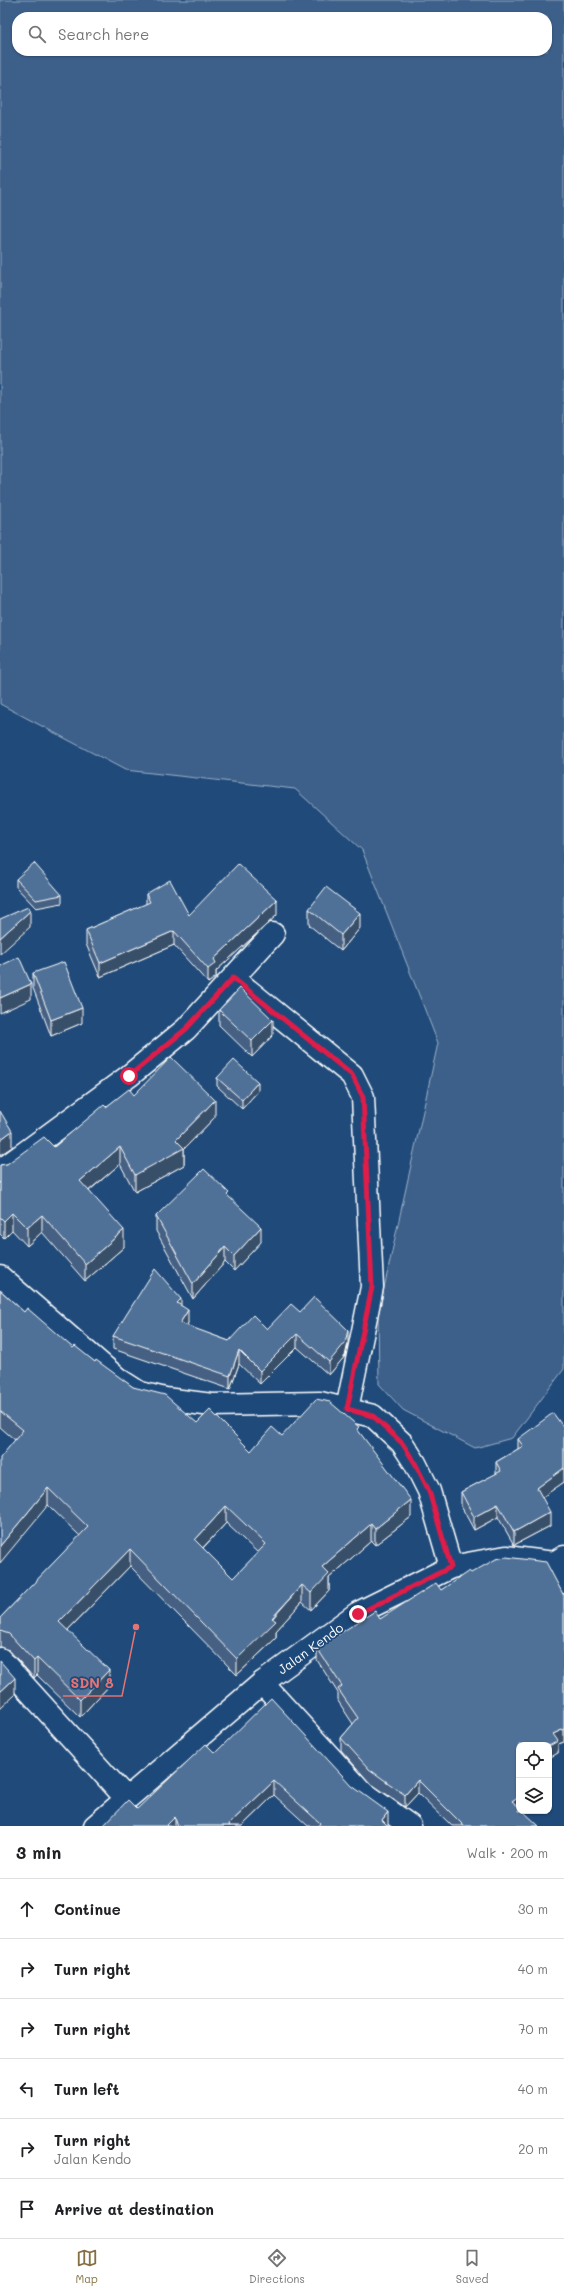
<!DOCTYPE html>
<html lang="en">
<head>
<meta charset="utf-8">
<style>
	body { margin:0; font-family:Mali,sans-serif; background:#f2f2f2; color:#202124 }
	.controls { position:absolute; right:12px; bottom:12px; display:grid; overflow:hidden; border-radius:8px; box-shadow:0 1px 3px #0004 }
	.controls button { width:36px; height:36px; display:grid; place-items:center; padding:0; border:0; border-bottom:1px solid #e0e0e0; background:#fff; color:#202124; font:20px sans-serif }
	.stop { position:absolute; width:12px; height:12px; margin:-9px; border:3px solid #e11d48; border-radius:50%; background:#fff }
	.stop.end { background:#e11d48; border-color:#fff; box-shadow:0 1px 4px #0008 }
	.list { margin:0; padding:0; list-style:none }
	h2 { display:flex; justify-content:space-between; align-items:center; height:52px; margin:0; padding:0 16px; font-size:17px }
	h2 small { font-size:13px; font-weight:400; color:#757577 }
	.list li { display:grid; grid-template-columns:26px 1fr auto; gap:12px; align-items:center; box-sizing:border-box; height:60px; padding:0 16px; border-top:1px solid #e0e0e0 }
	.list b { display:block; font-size:15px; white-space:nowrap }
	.list p { margin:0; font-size:13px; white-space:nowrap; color:#757577 }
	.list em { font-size:13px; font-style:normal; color:#757577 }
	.icon { flex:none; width:22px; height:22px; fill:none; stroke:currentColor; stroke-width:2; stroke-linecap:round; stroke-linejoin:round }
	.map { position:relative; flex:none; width:564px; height:1826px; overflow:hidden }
	.search { position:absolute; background:#fff; box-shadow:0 1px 3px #0004; left:12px; right:12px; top:12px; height:44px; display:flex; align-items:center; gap:10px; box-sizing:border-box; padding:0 14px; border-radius:16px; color:#757577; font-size:15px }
	.sheet { height:412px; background:#fff }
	nav { display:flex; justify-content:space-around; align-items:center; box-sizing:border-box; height:56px; border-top:1px solid #e0e0e0; background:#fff; font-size:11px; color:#757577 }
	nav a { display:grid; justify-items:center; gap:2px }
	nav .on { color:#847042 }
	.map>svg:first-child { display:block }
</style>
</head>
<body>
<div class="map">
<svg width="564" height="1826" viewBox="0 0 564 1826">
	<rect width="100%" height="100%" fill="#1f4a7a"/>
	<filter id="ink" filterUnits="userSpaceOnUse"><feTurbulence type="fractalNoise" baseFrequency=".025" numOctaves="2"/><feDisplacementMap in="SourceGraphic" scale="8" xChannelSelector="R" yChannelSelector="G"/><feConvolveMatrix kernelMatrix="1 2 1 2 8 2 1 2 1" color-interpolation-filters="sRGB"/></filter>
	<g filter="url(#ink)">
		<path fill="#3c618b" stroke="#9eb0c5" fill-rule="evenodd" d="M0 0H564V1369L512 1438 475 1448 403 1410 379 1384 378 1315 438 1043 362 850 295 789 125 770 0 704ZM17 17H547V51H17Z"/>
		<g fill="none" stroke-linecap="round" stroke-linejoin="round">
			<g stroke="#fff" stroke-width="25">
				<path id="minor" d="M233 978 352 1075 363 1097 372 1287 347 1409
					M0 1171 129 1076 186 1029 273 934
					M0 1277 118 1379 140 1393 165 1399 212 1405 320 1403 373 1416 402 1443 415 1463 429 1491 451 1567
					M554 1563 564 1582
					M0 1659 126 1798
					M262 1683 361 1791 410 1826"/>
			</g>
			<g stroke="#fff" stroke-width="25">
				<path id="tertiary" d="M95 1826 262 1683 358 1613 451 1567 506 1557 554 1563 564 1557"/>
			</g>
			<use href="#minor" stroke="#1f4a7a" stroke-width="22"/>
			<use href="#tertiary" stroke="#1f4a7a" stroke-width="22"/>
		</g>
		<path fill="#456182" stroke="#fff" fill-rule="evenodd" d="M16 879 62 895V903L36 908 16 887Z
			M146 894 189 915H277L216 971V977L208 983 174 945 100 977 86 944V930L146 904Z
			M309 909 360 928 341 951 309 925Z
			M33 973 82 1023 51 1036 33 988Z
			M219 1010 273 1035 252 1057 219 1025Z
			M217 1078 258 1091 242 1109 217 1086Z
			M134 1095 215 1117 184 1149V1165L135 1192 120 1164 89 1191 124 1247 85 1281 42 1232 27 1246 12 1230 4 1238 0 1234V1165L7 1164 54 1147 106 1107Z
			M229 1197 261 1242 234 1271 225 1262 193 1299 156 1231V1216Z
			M0 1290 24 1312 73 1348 95 1362 133 1387 197 1423 251 1451 282 1436 359 1432 411 1517 375 1545 371 1541 329 1578V1591L311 1610 302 1602 276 1631V1638L237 1675 130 1566 68 1630 109 1686 80 1717 37 1675 34 1678 9 1650 0 1647V1618L80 1536 48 1505 15 1440 0 1427ZM226 1523 258 1553 233 1578 203 1548Z
			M181 1306 188 1323 186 1326 229 1341 267 1329 300 1312 348 1343 345 1356 329 1375 297 1347 260 1384 239 1364 230 1389 113 1349V1336Z
			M564 1428V1482L542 1497 550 1526 514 1545 498 1517 474 1530 461 1506V1492L496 1474V1462L518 1449V1439Z
			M471 1573 564 1596V1742L558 1744V1753L519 1745V1811L539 1826H452L418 1793 405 1807 369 1782 341 1750V1738L353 1724 338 1701V1693L317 1660V1648L380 1619 441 1590Z
			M215 1753 388 1826H308L274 1795 242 1826H103L137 1809Z"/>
		<path fill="#384f6a" stroke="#fff" d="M277 900V915L216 971V977L208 983V969L214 959Z
			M30 911V927L0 954V938Z
			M360 913V928L341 951V935Z
			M174 931V945L100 977V963Z
			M31 984V999L0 1013V998Z
			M82 1008V1023L51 1036V1020Z
			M273 1020V1035L252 1057V1041Z
			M258 1082V1091L242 1109V1100Z
			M215 1100V1117L184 1149V1165L135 1192V1175L176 1140Z
			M12 1131V1147L0 1155V1140Z
			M120 1147V1164L80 1198V1181Z
			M12 1213V1230L4 1238V1221Z
			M42 1215V1232L27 1246V1228Z
			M261 1227V1242L234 1271V1256Z
			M124 1230V1247L85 1281V1264Z
			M225 1247V1262L193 1299V1284Z
			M181 1299V1312L177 1303Z
			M188 1310V1323L180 1337V1323Z
			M348 1330V1343L345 1356 329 1375V1362Z
			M297 1334V1347L260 1384V1371Z
			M239 1350V1364L230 1389V1376Z
			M564 1468V1482L537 1501V1488Z
			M48 1488V1505L0 1563V1546Z
			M411 1500V1517L375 1545V1529Z
			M498 1504V1517L474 1530V1517Z
			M226 1506V1523L195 1556V1540Z
			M550 1512V1526L514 1545V1532Z
			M371 1524V1541L329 1578V1591L311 1610V1593L322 1567Z
			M130 1549V1566L59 1639V1622Z
			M302 1585V1602L276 1631V1638L237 1675V1659Z
			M37 1658V1675L34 1678V1661Z
			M109 1670V1686L80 1717V1700Z
			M15 1678V1695L0 1709V1692Z
			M564 1729V1742L558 1744V1753L549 1758V1746L553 1734Z
			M418 1780V1793L405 1807V1795Z
			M274 1781V1795L242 1826H229V1824Z
			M519 1796V1808L512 1801Z
			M388 1812V1826L382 1820Z
			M175 1817V1826H166Z"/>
		<path fill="#507197" stroke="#fff" fill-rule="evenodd" d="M34 863 62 895 36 900 16 879Z
			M238 864 277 900 214 959 216 963 208 969 174 931 100 963 86 930 150 902 146 894 170 880 189 915Z
			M326 887 360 913 341 935 309 909Z
			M28 907 30 911 0 938V919Z
			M19 957 31 984 0 998V966Z
			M64 962 82 1008 51 1020 33 973Z
			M240 988 273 1020 252 1041 219 1010Z
			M171 1057 215 1100 176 1140 184 1148 135 1175 120 1147 80 1181 124 1230 85 1264 42 1215 27 1228 12 1213 4 1221 0 1217V1165L7 1164 44 1137 54 1147 104 1105 106 1107 129 1089 134 1095Z
			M234 1060 258 1082 242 1100 217 1078Z
			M0 1111 12 1131 0 1140Z
			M204 1169 229 1193 227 1195 261 1227 234 1256 225 1247 193 1284 156 1216Z
			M155 1269 181 1299 177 1303 188 1310 180 1323 229 1341 253 1315 267 1329 291 1304 300 1312 314 1297 348 1330 345 1343 329 1362 297 1334 260 1371 239 1350 230 1376 113 1336Z
			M0 1290 24 1312 27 1308 73 1348 75 1346 95 1362 96 1360 133 1387 165 1395 197 1423 210 1410 251 1451 272 1427 282 1436 316 1399 330 1402 359 1427 357 1429 411 1500 375 1529 371 1524 322 1567 329 1574 311 1593 302 1585 272 1618 276 1621 237 1659 130 1549 59 1622 109 1670 80 1700 37 1658 34 1661 9 1634 0 1631V1618L88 1527 48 1488 0 1546V1458L23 1430 0 1411ZM226 1506 266 1544 233 1578 195 1540Z
			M553 1413 564 1428V1468L537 1488 550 1512 514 1532 498 1504 474 1517 461 1492 501 1471 496 1462 523 1446 518 1439Z
			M506 1557 546 1562 564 1596V1729L553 1734 558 1741 549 1746V1745H519V1796L512 1801 519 1807V1811H523L539 1826H464L418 1780 405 1795 369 1769 341 1738 358 1718 338 1689 342 1686 317 1648 375 1611 380 1619 436 1583 441 1590 469 1571 471 1573 496 1559Z
			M0 1661 15 1678 0 1692Z
			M271 1698 352 1786 388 1812 382 1820 388 1826H318L320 1823 274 1781 229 1824 230 1826H178L175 1817 166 1826H103L128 1800 137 1809 206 1744 215 1753Z"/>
	</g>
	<g fill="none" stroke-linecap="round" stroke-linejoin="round" filter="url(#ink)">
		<path stroke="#e11d48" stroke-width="5" d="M129 1076 186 1029 233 978 352 1075 363 1097 372 1287 347 1409 373 1416 402 1443 415 1463 429 1491 451 1567 358 1614"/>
	</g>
	<g text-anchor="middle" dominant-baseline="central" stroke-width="3.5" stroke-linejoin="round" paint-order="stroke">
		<g font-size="13" fill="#fff" stroke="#1f4a7a">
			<text transform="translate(310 1648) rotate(-36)">Jalan Kendo</text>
		</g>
	</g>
	<path fill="none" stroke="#e47373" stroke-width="1.5" d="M136 1627L122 1696H63"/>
	<circle fill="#e47373" stroke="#1f4a7a" stroke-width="1.5" cx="136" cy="1627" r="4"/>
	<g font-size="14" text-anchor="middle" font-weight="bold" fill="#e47373" stroke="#1f4a7a" stroke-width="3.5" stroke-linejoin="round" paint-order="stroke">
		<text x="92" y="1688">SDN 8</text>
	</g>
</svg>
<div class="controls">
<button><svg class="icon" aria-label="locate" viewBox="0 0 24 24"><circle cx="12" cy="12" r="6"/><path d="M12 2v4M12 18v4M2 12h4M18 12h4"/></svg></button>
<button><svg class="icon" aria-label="layers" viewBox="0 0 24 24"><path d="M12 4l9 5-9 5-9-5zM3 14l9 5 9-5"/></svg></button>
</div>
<div class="stop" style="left:129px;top:1076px"></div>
<div class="stop end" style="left:358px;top:1614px"></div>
<div class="search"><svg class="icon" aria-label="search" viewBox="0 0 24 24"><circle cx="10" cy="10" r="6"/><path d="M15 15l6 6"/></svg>Search here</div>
</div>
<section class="sheet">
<h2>3 min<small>Walk · 200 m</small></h2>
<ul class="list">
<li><svg class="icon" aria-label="ahead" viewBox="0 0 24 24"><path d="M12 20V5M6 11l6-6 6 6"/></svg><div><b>Continue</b></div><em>30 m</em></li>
<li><svg class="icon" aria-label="right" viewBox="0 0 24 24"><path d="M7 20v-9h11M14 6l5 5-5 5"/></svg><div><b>Turn right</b></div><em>40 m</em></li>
<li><svg class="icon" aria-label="right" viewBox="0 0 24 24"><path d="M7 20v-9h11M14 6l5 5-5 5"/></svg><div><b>Turn right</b></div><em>70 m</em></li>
<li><svg class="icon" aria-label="left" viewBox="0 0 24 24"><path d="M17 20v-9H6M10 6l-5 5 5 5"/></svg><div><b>Turn left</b></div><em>40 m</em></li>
<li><svg class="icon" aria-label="right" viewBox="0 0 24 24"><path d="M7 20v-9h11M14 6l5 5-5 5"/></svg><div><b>Turn right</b><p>Jalan Kendo</p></div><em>20 m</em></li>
<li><svg class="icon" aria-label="arrive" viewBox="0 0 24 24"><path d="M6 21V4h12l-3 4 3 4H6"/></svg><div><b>Arrive at destination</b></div></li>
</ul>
</section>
<nav>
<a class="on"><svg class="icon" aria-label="map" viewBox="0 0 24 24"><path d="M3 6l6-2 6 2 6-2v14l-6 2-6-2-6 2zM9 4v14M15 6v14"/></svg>Map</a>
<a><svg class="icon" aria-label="directions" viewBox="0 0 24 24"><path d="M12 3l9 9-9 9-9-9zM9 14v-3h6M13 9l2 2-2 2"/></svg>Directions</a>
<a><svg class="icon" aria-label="saved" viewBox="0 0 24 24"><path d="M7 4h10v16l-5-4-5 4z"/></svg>Saved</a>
</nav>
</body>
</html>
